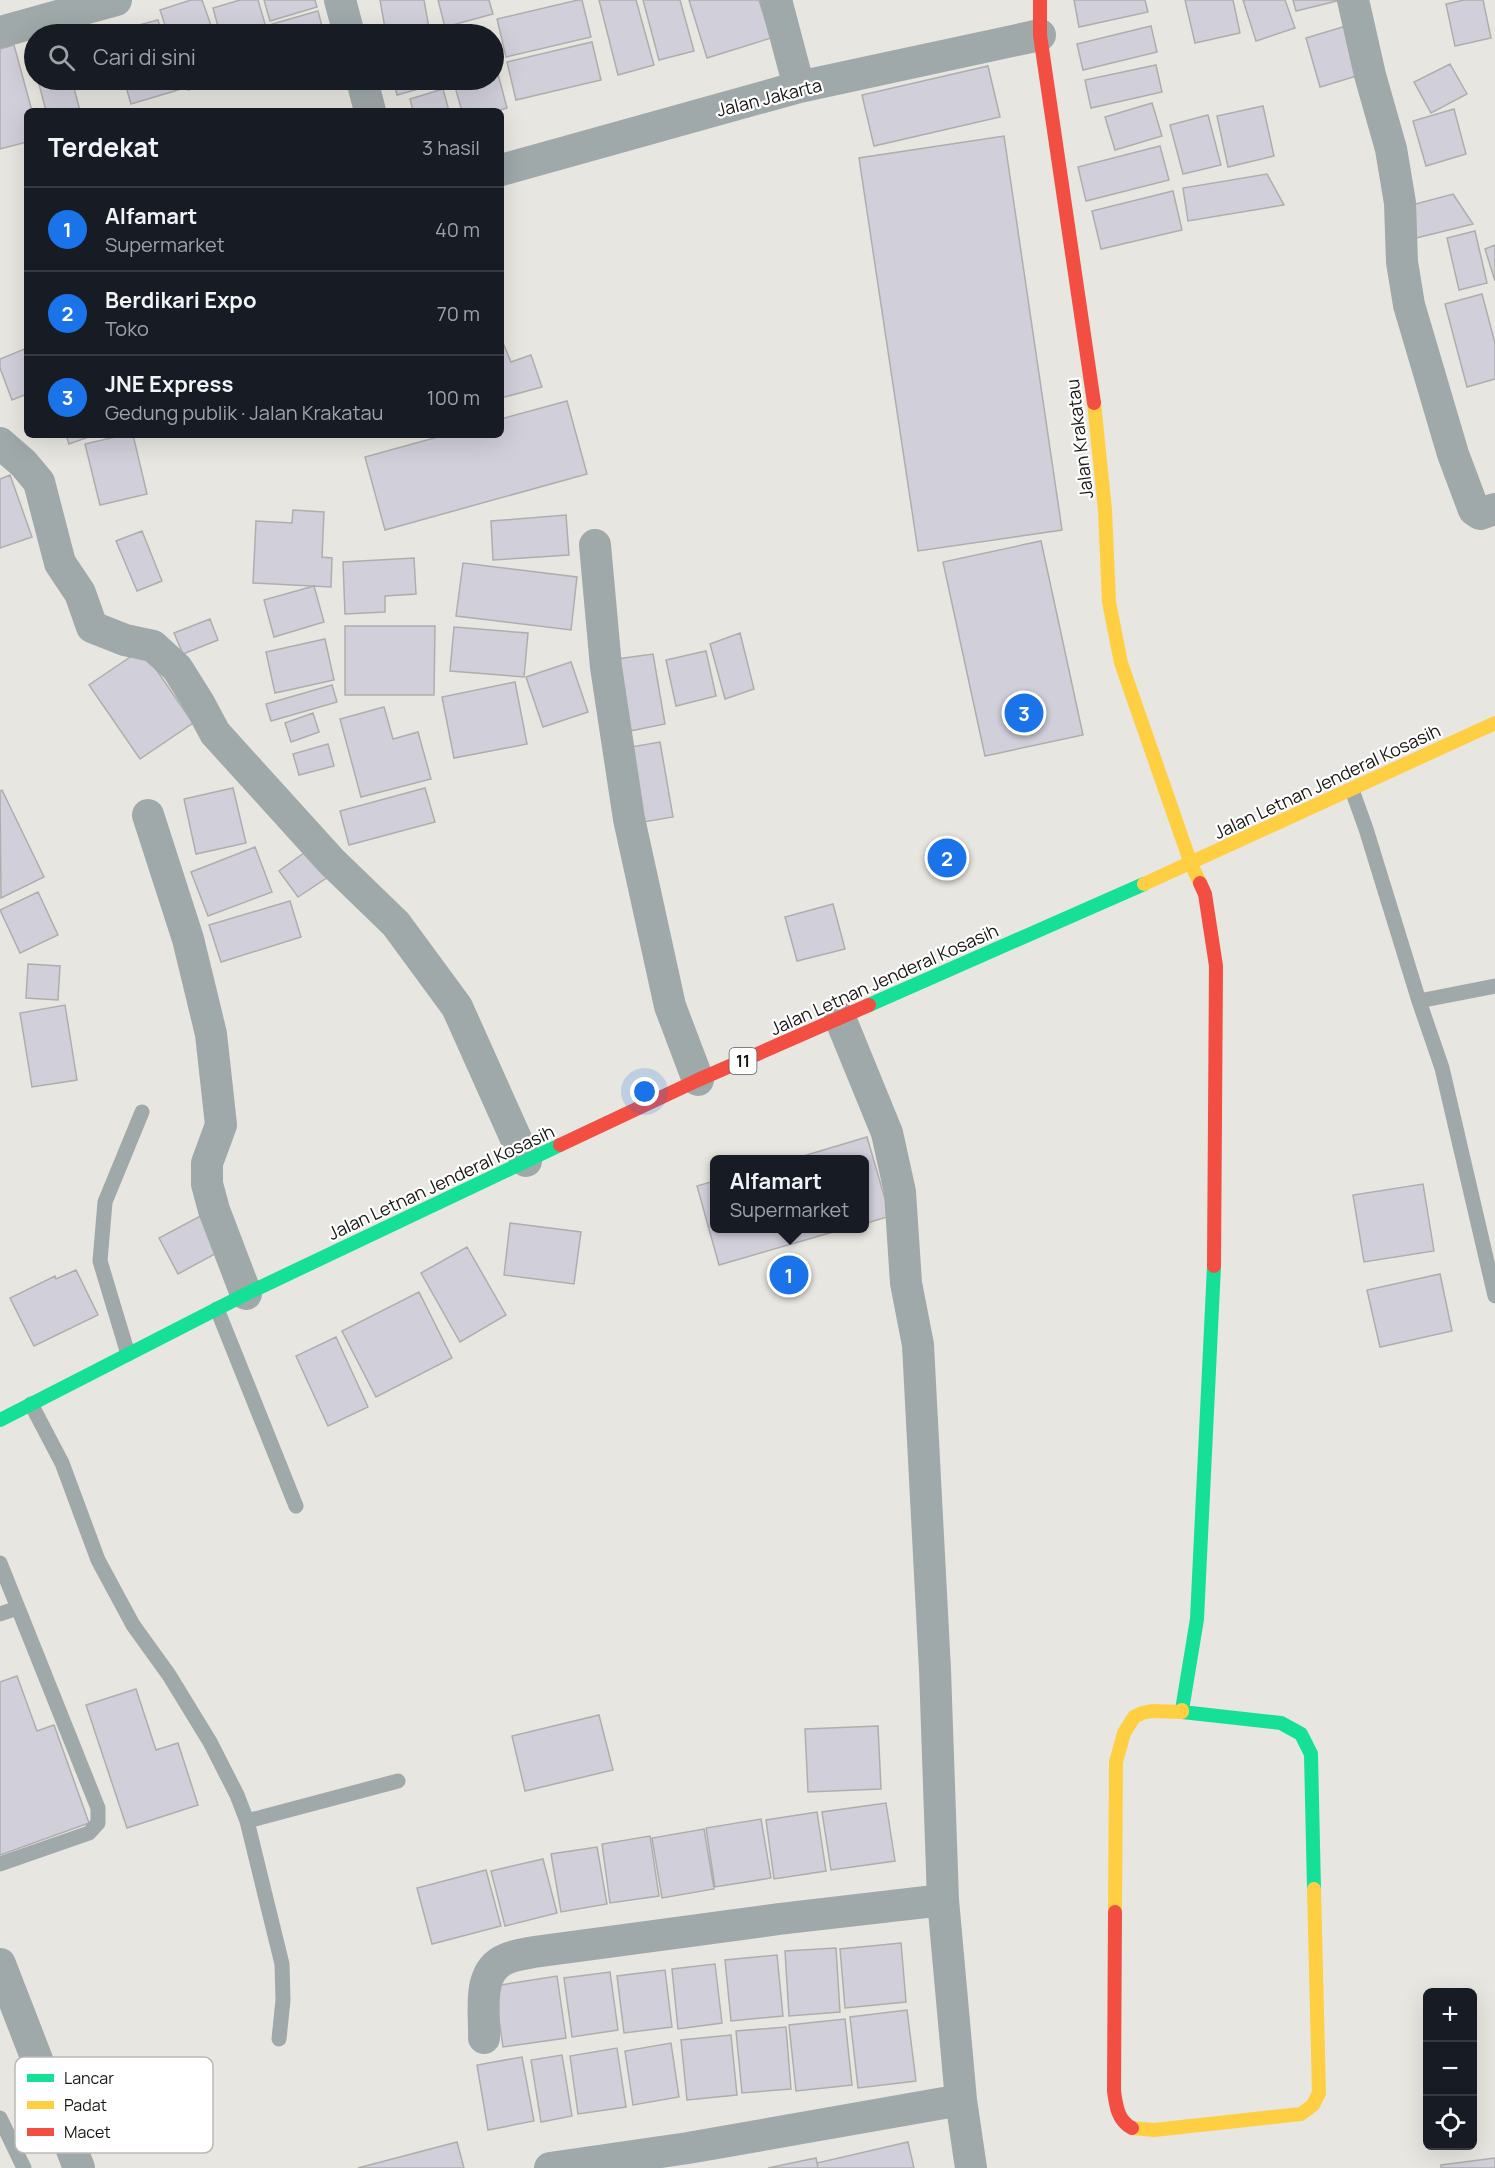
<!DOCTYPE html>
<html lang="id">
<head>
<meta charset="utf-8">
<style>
	body { margin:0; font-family:Manrope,sans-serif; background:#20242c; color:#f1f3f6 }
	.controls { position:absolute; right:18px; bottom:18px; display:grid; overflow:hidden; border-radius:9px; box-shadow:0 6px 24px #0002 }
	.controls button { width:54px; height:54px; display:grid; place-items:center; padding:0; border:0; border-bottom:2px solid #363941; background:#171b24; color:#f1f3f6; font:30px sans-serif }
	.you { position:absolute; left:645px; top:1092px; width:21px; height:21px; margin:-15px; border:4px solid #fff; border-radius:50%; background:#1a73e8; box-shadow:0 0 0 9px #1a73e833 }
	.badge { display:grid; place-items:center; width:39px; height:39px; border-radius:50%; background:#1a73e8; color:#fff; font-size:20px; font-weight:700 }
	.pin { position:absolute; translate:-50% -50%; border:3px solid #fff; box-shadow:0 2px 6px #0006 }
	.popup { position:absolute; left:710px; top:1155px; width:159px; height:78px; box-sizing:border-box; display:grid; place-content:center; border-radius:9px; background:#171b24; filter:drop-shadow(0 2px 4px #0005); font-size:20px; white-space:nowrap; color:#9ea1a6 }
	.popup b { font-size:22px; color:#f1f3f6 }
	.popup::after { content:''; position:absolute; left:50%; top:100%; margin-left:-12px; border:12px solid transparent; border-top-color:#171b24 }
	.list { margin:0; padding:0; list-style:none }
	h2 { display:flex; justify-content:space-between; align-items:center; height:78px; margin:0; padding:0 24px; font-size:26px }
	h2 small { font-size:20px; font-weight:400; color:#9ea1a6 }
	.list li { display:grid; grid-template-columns:39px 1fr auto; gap:18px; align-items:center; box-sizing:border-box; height:84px; padding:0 24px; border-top:2px solid #363941 }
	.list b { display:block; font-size:22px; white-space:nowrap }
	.list p { margin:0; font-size:20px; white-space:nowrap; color:#9ea1a6 }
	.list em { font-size:20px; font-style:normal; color:#9ea1a6 }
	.icon { flex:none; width:33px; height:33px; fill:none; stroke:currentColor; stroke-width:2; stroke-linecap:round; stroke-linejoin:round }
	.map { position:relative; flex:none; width:1495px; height:2168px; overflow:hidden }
	.search { position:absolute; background:#171b24; box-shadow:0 6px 24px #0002; left:24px; top:24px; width:480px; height:66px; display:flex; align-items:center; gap:15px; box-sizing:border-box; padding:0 21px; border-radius:33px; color:#9ea1a6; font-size:22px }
	.panel { position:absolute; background:#171b24; box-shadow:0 6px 24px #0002; left:24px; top:108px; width:480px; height:330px; border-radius:9px }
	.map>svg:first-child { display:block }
</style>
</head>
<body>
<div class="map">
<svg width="1495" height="2168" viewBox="0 0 1495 2168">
	<rect width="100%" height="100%" fill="#e8e6e0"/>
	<path fill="#d0cfda" stroke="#afaead" stroke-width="1.5" d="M191 0H202L213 31 202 34H168L160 10Z
		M240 0H258L268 34H220L213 8Z
		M264 0H315L317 7 270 21Z
		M380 0H424L429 28 399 34H386Z
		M438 0H489L493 14 445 27Z
		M578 0H582L591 37 506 57 497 19Z
		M599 0H636L654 65 618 75Z
		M643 0H680L694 51 659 60Z
		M689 0H759L771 38 707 58Z
		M1074 0H1145L1148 12 1079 27Z
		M1185 0H1233L1240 33 1195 43Z
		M1243 0H1285L1295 28 1256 41Z
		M1293 0H1341L1296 11Z
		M1464 0H1483L1491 38 1455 46 1446 4Z
		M318 11 324 34H275L272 24Z
		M158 20 162 34H121L120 30Z
		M1151 26 1157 52 1083 70 1077 44Z
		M1346 26 1360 75 1320 87 1306 38Z
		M592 42 601 80 516 100 507 62Z
		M34 44V66L29 45Z
		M14 45 32 111H27V142L0 149V49Z
		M494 59 507 108 497 111H462L453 80H494Z
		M1450 64 1467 94 1431 113 1414 82Z
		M1156 65 1162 92 1091 108 1085 80Z
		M988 66 1000 117 874 146 862 95Z
		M38 80H72L80 111H46Z
		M78 80H115L81 89Z
		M124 80H175L178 90 131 104Z
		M184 80H221L188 90Z
		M393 80H447V81L397 95Z
		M443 89 449 111H413L410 99Z
		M1152 103 1162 136 1115 150 1105 117Z
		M1263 106 1274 156 1228 167 1217 116Z
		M1454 109 1466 154 1426 166 1413 121Z
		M1208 115 1221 165 1183 174 1170 125Z
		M1004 136 1062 530 918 551 859 158Z
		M1160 146 1169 180 1086 201 1078 167Z
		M1267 174 1284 205 1188 221 1183 188Z
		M1173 191 1182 230 1101 249 1092 211Z
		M1453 194 1473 224 1416 238 1408 206Z
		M1475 231 1487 283 1459 290 1447 238Z
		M1495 245V281L1485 249Z
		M1482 294 1495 343V379L1467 387 1445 304Z
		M501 338 511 362 531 355 542 387 501 398Z
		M27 348V394L12 400 0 368V359Z
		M567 401 587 474 385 530 365 457 445 435H501V419Z
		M66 435H94L69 444Z
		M124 435H133L147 494 100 505 85 444Z
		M10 475 32 537 0 548V479Z
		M293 510 324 512 322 557 332 558 331 587 253 583 256 521 292 523Z
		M566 515 569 555 493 560 491 521Z
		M142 531 162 581 137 591 116 541Z
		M1041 541 1083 735 985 756 943 562Z
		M414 558 416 594 385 596V612L345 614 343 562Z
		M463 563 577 577 571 630 456 616Z
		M314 586 324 622 274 637 264 600Z
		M210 619 218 640 183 654 174 633Z
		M345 626H435L434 695H345Z
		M454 627 528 633 524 677 450 671Z
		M740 633 754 689 725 699 710 644Z
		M325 639 334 680 275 693 266 652Z
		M142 649 193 723 140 759 89 685Z
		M706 651 716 696 676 706 666 660Z
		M653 654 665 724 630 731 617 659Z
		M571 662 588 712 543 727 526 677Z
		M515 682 527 744 454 758 442 697Z
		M332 685 337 702 271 721 266 704Z
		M384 707 393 739 418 732 431 779 361 797 340 719Z
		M313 713 319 732 291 742 285 723Z
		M660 742 673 817 638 823 625 748Z
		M328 744 334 766 299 775 293 754Z
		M233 788 246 843 196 854 184 799Z
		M425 788 435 822 349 845 340 811Z
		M2 790 44 877 1 898 0 791Z
		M255 847 272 892 208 916 191 872Z
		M308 850 328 877 298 897 279 871Z
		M38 892 58 935 20 953 0 910Z
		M290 901 301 937 221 962 209 925Z
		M833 904 845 949 797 961 785 917Z
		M28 964 60 966 58 1000 26 998Z
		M65 1005 77 1080 32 1087 20 1013Z
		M867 1137 890 1216 864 1224V1160H790Z
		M714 1181V1228H847L719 1265 697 1186Z
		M1423 1184 1434 1251 1364 1262 1353 1195Z
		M206 1213 224 1249 178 1274 159 1238Z
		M510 1223 581 1232 574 1284 504 1275Z
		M467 1247 506 1315 460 1342 421 1273Z
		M76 1270 98 1315 34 1346 10 1298 55 1276 56 1279Z
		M1440 1274 1452 1331 1380 1347 1367 1290Z
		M419 1292 452 1358 376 1397 342 1331Z
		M336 1337 368 1407 328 1426 296 1356Z
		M17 1676 37 1731 54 1725 89 1823 0 1855V1682Z
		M136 1689 156 1750 178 1743 198 1805 127 1828 86 1705Z
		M599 1715 613 1770 525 1791 512 1736Z
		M878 1726 881 1789 808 1792 805 1729Z
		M886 1803 895 1861 831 1870 822 1812Z
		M817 1812 826 1871 774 1879 766 1820Z
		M761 1819 771 1878 715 1887 706 1828Z
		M704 1829 714 1889 662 1898 652 1838Z
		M650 1836 659 1896 610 1903 602 1844Z
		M597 1847 607 1904 561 1912 551 1854Z
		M543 1859 557 1913 505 1926 491 1871Z
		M486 1870 501 1926 432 1944 417 1888Z
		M901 1943 906 2002 845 2008 840 1949Z
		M836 1948 840 2012 789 2016 785 1951Z
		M777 1955 783 2016 731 2021 725 1960Z
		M715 1964 722 2023 678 2029 672 1969Z
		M665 1970 672 2027 624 2033 617 1976Z
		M610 1972 618 2030 572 2037 564 1978Z
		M557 1976 566 2038 503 2047 494 1986Z
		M907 2010 916 2081 858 2088 850 2017Z
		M845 2019 852 2085 796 2091 789 2025Z
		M786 2027 791 2089 742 2093 736 2031Z
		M731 2035 737 2095 687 2100 681 2040Z
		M671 2043 679 2097 633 2105 625 2051Z
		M617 2048 626 2107 578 2114 570 2056Z
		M562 2055 572 2116 541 2122 531 2060Z
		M522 2057 534 2121 488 2130 477 2065Z
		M457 2142 464 2168H358Z
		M908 2142 914 2168H818L817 2163Z
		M816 2158 818 2168H768Z
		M1495 2158V2168H1441V2165Z"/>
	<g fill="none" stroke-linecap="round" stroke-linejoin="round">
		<path stroke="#9fa9a9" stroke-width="15" d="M1352 790 1366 829 1419 1001 1442 1068 1495 1296
			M1419 1001 1495 986
			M217 1309 296 1506
			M128 1354 100 1261 105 1202 142 1112
			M31 1404 62 1463 98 1560 133 1625 169 1675 210 1742 237 1795 247 1821 282 1964 283 2000 279 2039
			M0 1563 18 1608 0 1614
			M247 1821 398 1781
			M0 1864 89 1833 98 1823V1808L18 1608
			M0 2118 24 2168"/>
		<path stroke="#9fa9a9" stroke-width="32" d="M340 0 349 34
			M776 0 799 87
			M1353 0 1370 75 1391 149 1400 203 1402 262 1409 305 1453 454 1474 510 1480 514 1495 509
			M0 32 116 0
			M362 80 370 111
			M501 170 799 87 1040 35
			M0 443 23 463 39 482 60 563 80 593 92 627 125 640 153 646 177 668 199 703 215 733 331 861 396 924 457 1007 526 1161
			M595 545 606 667 629 819 670 1006 698 1080
			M148 815 188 939 211 1034 221 1125 207 1163V1184L214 1210 246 1294
			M840 1018 887 1133 900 1192 906 1283 918 1345 935 1670 943 1900 961 2100 971 2168
			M0 1964 79 2168
			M484 2038C485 2012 476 1971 506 1959 514 1955 525 1954 534 1952L779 1919 943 1900
			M550 2168 688 2148 961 2100"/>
		<path stroke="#16e098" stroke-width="14" d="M869 1005 1144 884
			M0 1420 246 1294 560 1145
			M1182 1710 1197 1619 1214 1266
			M1182 1712 1281 1723 1301 1734 1311 1754 1314 1889"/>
		<path stroke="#ffcf43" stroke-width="14" d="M1094 403 1105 510 1109 602 1121 663 1191 864 1200 883
			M1144 884 1495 723
			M1115 1912 1116 1762 1124 1733 1134 1717 1142 1713 1152 1711 1182 1712V1710
			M1132 2128 1154 2130 1301 2114 1313 2105 1319 2093 1314 1889"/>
		<path stroke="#f24e42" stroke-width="14" d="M1040 0V35L1094 403
			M1200 883 1205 894 1216 966 1214 1266
			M560 1145 698 1080 869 1005
			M1115 1912 1114 2091C1116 2106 1118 2121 1132 2128"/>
	</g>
	<g text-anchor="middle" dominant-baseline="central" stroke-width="4.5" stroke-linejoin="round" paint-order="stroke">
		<rect fill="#fff" stroke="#5d5d5a" stroke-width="1.5" x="729.5" y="1048" width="27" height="26" rx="4.5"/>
		<g font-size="16" font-weight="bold" fill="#181713">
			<text x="743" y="1061">11</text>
		</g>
		<g font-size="18" fill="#181713" stroke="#fff">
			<text transform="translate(769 97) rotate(-14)">Jalan Jakarta</text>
			<text transform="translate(1079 439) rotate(-97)">Jalan Krakatau</text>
			<text transform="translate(1327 781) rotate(-25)">Jalan Letnan Jenderal Kosasih</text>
			<text transform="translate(884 979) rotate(-24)">Jalan Letnan Jenderal Kosasih</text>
			<text transform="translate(441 1182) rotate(-25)">Jalan Letnan Jenderal Kosasih</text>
		</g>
	</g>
	<rect x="15" y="2057" width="198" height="96" rx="9" fill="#fff" stroke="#bab9b8" stroke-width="1.5"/>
	<rect x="27" y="2074" width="27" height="8" fill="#16e098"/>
	<rect x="27" y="2101" width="27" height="8" fill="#ffcf43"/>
	<rect x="27" y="2128" width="27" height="8" fill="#f24e42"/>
	<g font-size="16" fill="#181713">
		<text x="64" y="2084">Lancar</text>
		<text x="64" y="2111">Padat</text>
		<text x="64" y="2138">Macet</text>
	</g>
</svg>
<div class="controls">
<button>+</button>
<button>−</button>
<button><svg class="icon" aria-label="locate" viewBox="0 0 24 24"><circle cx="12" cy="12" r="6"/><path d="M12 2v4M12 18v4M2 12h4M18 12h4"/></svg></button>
</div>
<div class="you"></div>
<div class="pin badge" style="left:789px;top:1275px">1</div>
<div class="popup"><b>Alfamart</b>Supermarket</div>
<div class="pin badge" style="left:947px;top:858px">2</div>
<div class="pin badge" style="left:1024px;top:713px">3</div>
<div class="search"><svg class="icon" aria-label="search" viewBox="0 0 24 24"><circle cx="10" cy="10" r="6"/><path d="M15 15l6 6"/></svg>Cari di sini</div>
<section class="panel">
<h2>Terdekat<small>3 hasil</small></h2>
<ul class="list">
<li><span class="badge">1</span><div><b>Alfamart</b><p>Supermarket</p></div><em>40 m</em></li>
<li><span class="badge">2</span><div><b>Berdikari Expo</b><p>Toko</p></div><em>70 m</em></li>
<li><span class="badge">3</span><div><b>JNE Express</b><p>Gedung publik · Jalan Krakatau</p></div><em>100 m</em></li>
</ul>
</section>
</div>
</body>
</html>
